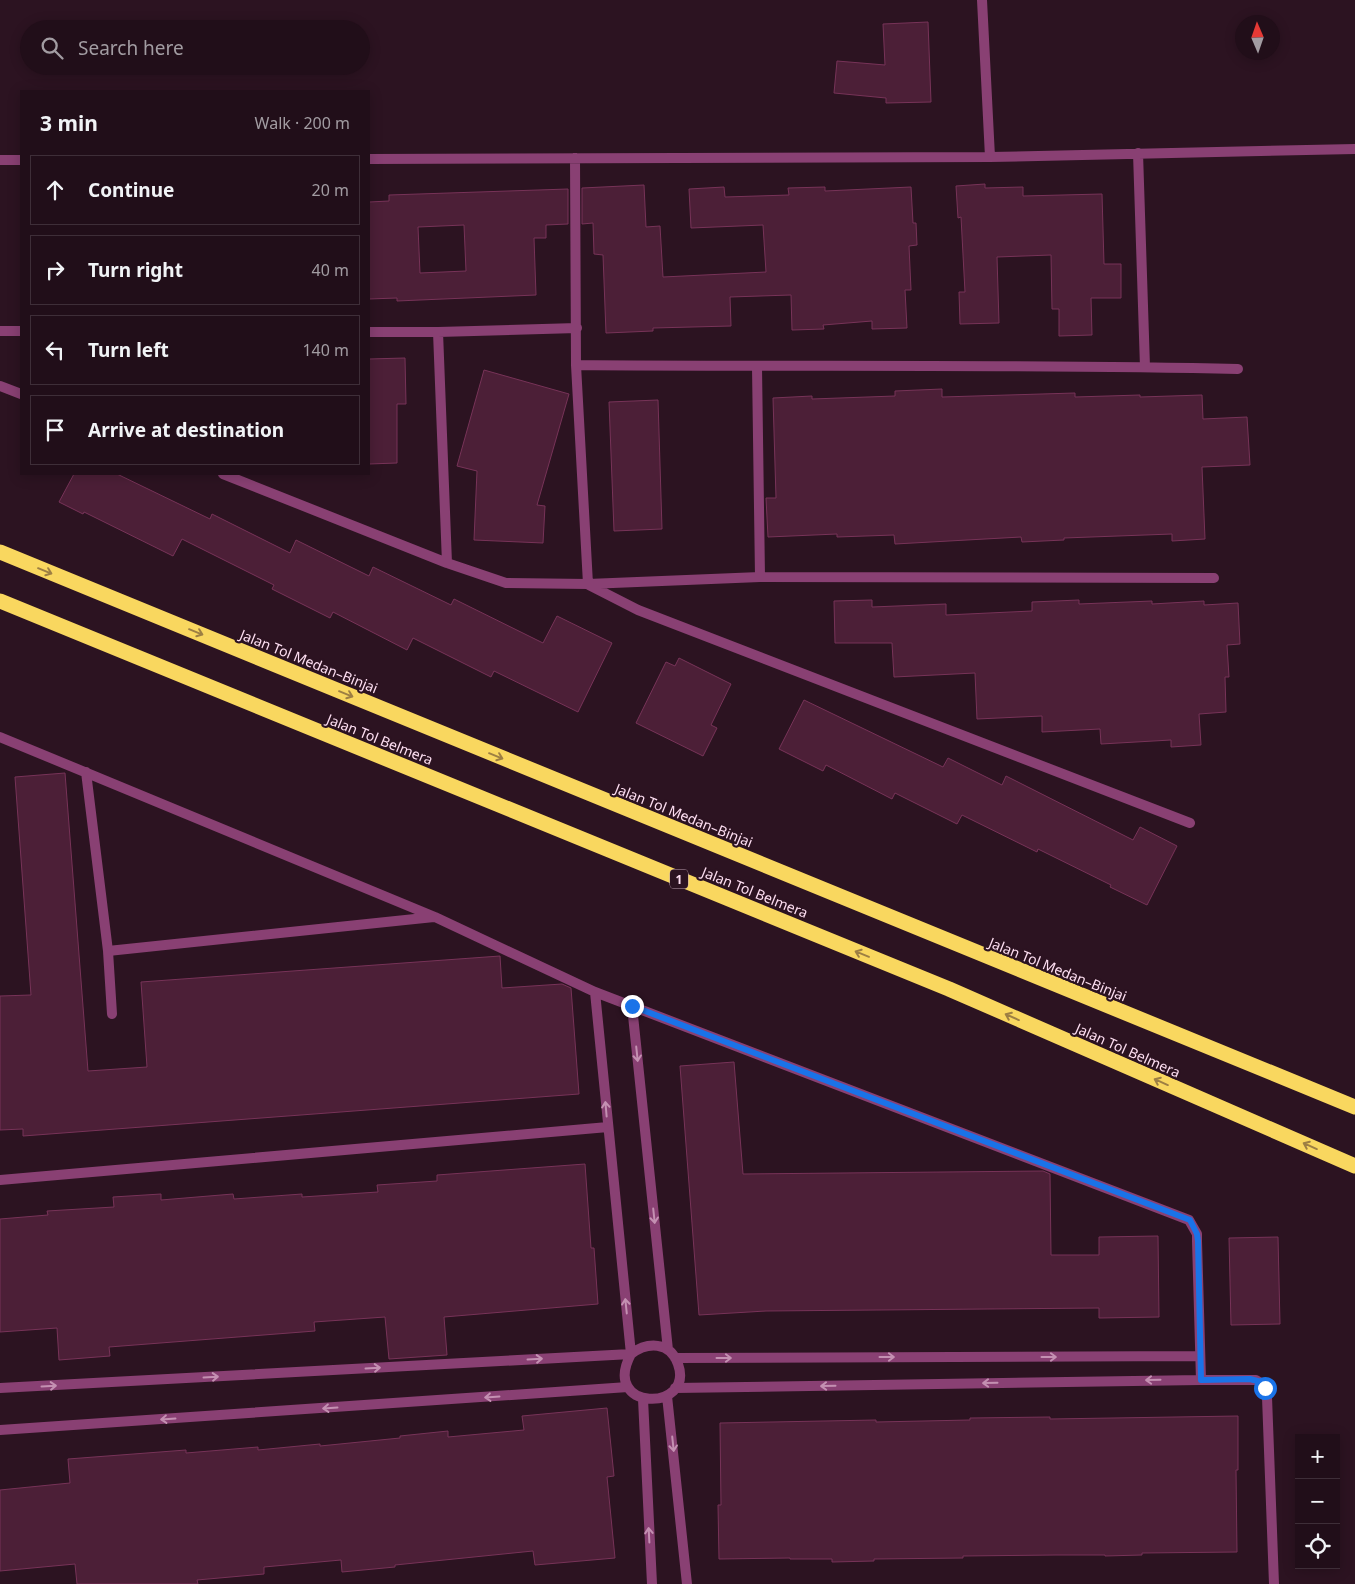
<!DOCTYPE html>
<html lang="en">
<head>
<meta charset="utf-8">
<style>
	body { margin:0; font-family:"Noto Sans",sans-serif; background:#291722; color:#f1f3f6 }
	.controls { position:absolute; right:15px; bottom:15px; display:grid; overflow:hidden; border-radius:0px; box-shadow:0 2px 12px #0003 }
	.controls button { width:45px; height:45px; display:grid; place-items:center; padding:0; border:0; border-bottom:1px solid #3e2e38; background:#210e19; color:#f1f3f6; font:25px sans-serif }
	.compass { position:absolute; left:1235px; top:15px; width:45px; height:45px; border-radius:50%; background:#210e19; box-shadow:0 2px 12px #0003; rotate:358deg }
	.stop { position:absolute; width:15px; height:15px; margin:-11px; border:4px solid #1a73e8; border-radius:50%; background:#fff }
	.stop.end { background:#1a73e8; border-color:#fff; box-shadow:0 1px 5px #0008 }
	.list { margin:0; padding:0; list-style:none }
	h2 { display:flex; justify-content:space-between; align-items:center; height:65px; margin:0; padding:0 20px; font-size:21px }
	h2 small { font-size:16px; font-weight:400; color:#a29ca2 }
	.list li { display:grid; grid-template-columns:32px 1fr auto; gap:15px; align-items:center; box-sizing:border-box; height:70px; margin:0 10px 10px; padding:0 10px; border:1px solid #3e2e38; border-radius:0px }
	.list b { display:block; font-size:19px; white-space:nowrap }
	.list em { font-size:16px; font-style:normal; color:#a29ca2 }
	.icon { flex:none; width:28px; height:28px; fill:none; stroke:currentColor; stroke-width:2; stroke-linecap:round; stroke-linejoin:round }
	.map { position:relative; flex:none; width:1355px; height:1584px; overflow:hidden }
	.search { position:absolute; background:#210e19; box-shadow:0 2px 12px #0003; left:20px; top:20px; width:350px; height:55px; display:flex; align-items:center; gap:12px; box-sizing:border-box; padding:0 18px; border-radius:28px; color:#a29ca2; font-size:19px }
	.panel { position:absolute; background:#210e19; box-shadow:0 2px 12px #0003; left:20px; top:90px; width:350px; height:385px; border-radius:0px }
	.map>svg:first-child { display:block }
</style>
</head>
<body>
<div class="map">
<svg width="1355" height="1584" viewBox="0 0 1355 1584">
	<rect width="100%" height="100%" fill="#2c1321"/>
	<path fill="#4c1f37" stroke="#773358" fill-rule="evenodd" d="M928 22 931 102 886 103V98L834 93 837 61 885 65 883 24Z
		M985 184V188L1023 187V196L1102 194 1104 264H1121V298H1091L1092 335 1059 336V309H1052L1051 255 997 257 999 323 960 324 959 292H965L961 217 958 218 956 186Z
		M644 185 646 227 660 226 663 277 766 272 763 225 691 228 689 189 724 187 725 197 789 195 788 188 825 187V191L911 187 913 223H916L917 245 909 246 911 290H905L907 328 872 329V321L823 325 824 329 792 330 791 295 730 297 731 326 653 328V331L606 333 603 255 594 254 593 223 582 224V188Z
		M568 189V224L546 225V238H534L536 295 397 301V298L369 299V202L389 201V195ZM464 225 466 271 420 273 418 227Z
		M405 358 406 404H397V463L369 464V359Z
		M484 370 569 394 537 505 545 506 543 543 474 540 477 471 457 466Z
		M942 389V397L1075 393V397L1140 395V397L1202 395 1203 419 1247 417 1250 465 1202 467 1205 539 1172 541V534L1064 538V540L1022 542 1021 537 895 544 894 535 837 537V534L768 537 766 498H776L773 398 812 396V399L895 396V391Z
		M658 400 662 529 614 531 609 402Z
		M74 474H117L210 519 212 514 290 553 296 540 369 576 373 567 451 605 454 599 543 643 557 616 612 643 578 712 494 671 491 677 413 638 407 650 333 612 330 618 272 589 274 585 182 539 173 556 84 512 83 514 59 502Z
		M872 600V607L946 604V615L1032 611V602L1079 600V604L1152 601V604L1204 601V605L1238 603 1240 644 1227 645 1229 677H1225L1226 712 1199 714 1201 745 1171 747V740L1101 744 1100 729 1042 732V716L977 719 975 673 894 677 892 643H835L834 601Z
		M679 658 731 684 711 725 717 728 703 756 636 723 666 662 675 666Z
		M804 700 943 767 948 758 1002 785 1006 776 1133 840 1140 827 1177 846 1147 905 1110 887 1111 885 1038 849 1037 852 962 815 957 824 895 793 892 799 826 765 823 771 779 749Z
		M65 773 88 1071 147 1067 141 982 500 956 502 988 562 984 571 988 579 1094 23 1136V1129L0 1130V996L31 995 15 777Z
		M734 1062 743 1174 1043 1171 1050 1174 1051 1255H1099V1237L1158 1236 1159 1317 1099 1318V1308L766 1311 699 1315 680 1066Z
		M585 1164 591 1248H594L598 1304 444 1317 447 1355 389 1359 385 1317 314 1322 315 1331 109 1347 110 1356 59 1360 57 1328 0 1332V1219L48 1215 47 1211 114 1207 113 1197 161 1194V1200L233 1194 234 1199 302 1194V1197L378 1192 377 1185 437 1181V1175Z
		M1278 1237 1280 1324 1231 1325 1229 1238Z
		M607 1408 614 1476 607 1477 615 1558 535 1565 533 1551 395 1565V1567L342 1572 341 1560 264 1567V1574L197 1580 198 1584H77L75 1564 0 1571V1490L70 1483 68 1459 186 1450V1453L258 1447V1450L320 1444V1446L400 1438V1436L448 1431V1437L524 1430 522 1416Z
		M1238 1416V1470H1236L1237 1552 1142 1553V1555L1105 1556V1555H1056L963 1556V1558L874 1559V1561L832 1562V1559H790V1558L719 1559 718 1505H721L720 1423 876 1420V1422L970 1420V1418L1050 1417V1419Z"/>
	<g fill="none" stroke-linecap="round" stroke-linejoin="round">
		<path stroke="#894073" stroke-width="10" d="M982 0 990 157
			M1138 153 1145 367
			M575 158 576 365 588 584
			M369 159 990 157 1355 149
			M0 160H21
			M0 331H21
			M369 332H438L577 328
			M438 332 447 563
			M576 365C796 367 1017 364 1238 369
			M757 367 760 577
			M0 386 21 394
			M223 474 447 563 506 583 588 584 760 577 1214 578
			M589 585 638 610 1190 823
			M0 737 435 917 595 992 1189 1220 1197 1234V1241L1201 1380H1256C1263 1384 1265 1389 1267 1397L1274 1584
			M86 772 108 951 112 1014
			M108 951 434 917
			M632 1006 668 1350
			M0 1180 608 1127
			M675 1358 1200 1356
			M0 1388 631 1354C647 1342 670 1341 678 1364 695 1412 600 1412 631 1354L595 992
			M675 1388 1201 1380
			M667 1396 687 1584
			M643 1399 652 1584
			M0 1430 628 1387"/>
		<path stroke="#f9d75f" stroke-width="15" d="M0 552 1355 1107
			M0 601 949 989 1355 1166"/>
	</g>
	<defs><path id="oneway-shaft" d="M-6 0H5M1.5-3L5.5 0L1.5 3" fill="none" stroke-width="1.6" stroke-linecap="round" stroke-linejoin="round" transform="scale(1.25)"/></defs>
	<g stroke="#9d7f43">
		<use href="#oneway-shaft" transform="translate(45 571) rotate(22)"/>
		<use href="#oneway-shaft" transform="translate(196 632) rotate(22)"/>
		<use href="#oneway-shaft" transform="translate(346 694) rotate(22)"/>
		<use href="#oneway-shaft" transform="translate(496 756) rotate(22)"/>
		<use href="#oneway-shaft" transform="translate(862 954) rotate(-158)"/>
		<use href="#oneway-shaft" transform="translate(1012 1017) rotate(-156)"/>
		<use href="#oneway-shaft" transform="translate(1161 1082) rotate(-156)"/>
		<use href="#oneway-shaft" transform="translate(1310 1146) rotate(-156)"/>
	</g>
	<g stroke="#c490b2">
		<use href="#oneway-shaft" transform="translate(637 1054) rotate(84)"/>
		<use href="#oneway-shaft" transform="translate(606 1109) rotate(-95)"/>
		<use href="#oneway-shaft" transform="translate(654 1216) rotate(84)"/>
		<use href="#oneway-shaft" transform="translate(626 1306) rotate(-96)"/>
		<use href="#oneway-shaft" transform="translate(887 1357)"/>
		<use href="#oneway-shaft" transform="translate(1049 1357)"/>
		<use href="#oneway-shaft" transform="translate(724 1358)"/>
		<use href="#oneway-shaft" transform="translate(535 1359) rotate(-3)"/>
		<use href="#oneway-shaft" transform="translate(373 1368) rotate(-3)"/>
		<use href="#oneway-shaft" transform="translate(211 1377) rotate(-3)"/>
		<use href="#oneway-shaft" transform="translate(1153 1380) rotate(179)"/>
		<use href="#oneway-shaft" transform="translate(990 1383) rotate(179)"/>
		<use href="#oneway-shaft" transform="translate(49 1386) rotate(-3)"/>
		<use href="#oneway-shaft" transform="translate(828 1386) rotate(179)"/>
		<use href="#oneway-shaft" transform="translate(492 1397) rotate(176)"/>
		<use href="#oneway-shaft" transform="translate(330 1408) rotate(176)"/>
		<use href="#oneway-shaft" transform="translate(168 1419) rotate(176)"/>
		<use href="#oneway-shaft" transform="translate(673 1444) rotate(84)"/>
		<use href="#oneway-shaft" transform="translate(649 1535) rotate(-93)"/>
	</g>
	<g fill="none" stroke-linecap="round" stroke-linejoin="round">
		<path stroke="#1a73e8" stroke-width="6" d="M632 1006 1190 1220 1197 1234 1198 1241 1201 1380 1250 1379 1261 1382 1265 1388"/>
	</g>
	<g text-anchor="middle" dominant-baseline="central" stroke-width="4.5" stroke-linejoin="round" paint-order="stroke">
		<rect fill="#2c1321" stroke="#bfa2b3" stroke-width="1" x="670" y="869.5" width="18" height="19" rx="4"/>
		<g font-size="12" font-weight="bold" fill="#fedff2">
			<text x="679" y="879">1</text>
		</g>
		<g font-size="14" fill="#fedff2" stroke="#2c1321">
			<text transform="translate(309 661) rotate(22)">Jalan Tol Medan–Binjai</text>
			<text transform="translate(380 739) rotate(22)">Jalan Tol Belmera</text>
			<text transform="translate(684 815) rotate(22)">Jalan Tol Medan–Binjai</text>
			<text transform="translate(755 892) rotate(22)">Jalan Tol Belmera</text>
			<text transform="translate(1058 969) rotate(22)">Jalan Tol Medan–Binjai</text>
			<text transform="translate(1128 1050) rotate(24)">Jalan Tol Belmera</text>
		</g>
	</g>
</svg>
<div class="controls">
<button>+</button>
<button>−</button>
<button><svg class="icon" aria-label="locate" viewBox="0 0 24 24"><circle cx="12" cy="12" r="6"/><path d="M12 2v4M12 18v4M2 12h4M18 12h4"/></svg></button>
</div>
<svg class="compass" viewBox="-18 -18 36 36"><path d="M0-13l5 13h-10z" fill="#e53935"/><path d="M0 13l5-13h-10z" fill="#a29ca2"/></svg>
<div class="stop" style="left:1265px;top:1388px"></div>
<div class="stop end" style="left:632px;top:1006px"></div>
<div class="search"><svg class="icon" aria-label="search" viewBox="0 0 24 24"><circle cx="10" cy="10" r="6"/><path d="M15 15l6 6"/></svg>Search here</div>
<section class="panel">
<h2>3 min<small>Walk · 200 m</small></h2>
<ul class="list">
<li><svg class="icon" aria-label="ahead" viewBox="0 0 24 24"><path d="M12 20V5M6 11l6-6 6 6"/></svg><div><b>Continue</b></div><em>20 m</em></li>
<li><svg class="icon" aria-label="right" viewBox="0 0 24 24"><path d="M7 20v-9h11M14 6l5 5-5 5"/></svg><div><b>Turn right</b></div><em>40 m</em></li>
<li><svg class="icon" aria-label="left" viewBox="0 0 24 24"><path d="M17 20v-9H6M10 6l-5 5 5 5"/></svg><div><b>Turn left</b></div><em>140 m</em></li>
<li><svg class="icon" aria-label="arrive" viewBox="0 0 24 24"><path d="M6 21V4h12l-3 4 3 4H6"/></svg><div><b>Arrive at destination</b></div></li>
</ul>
</section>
</div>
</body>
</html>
